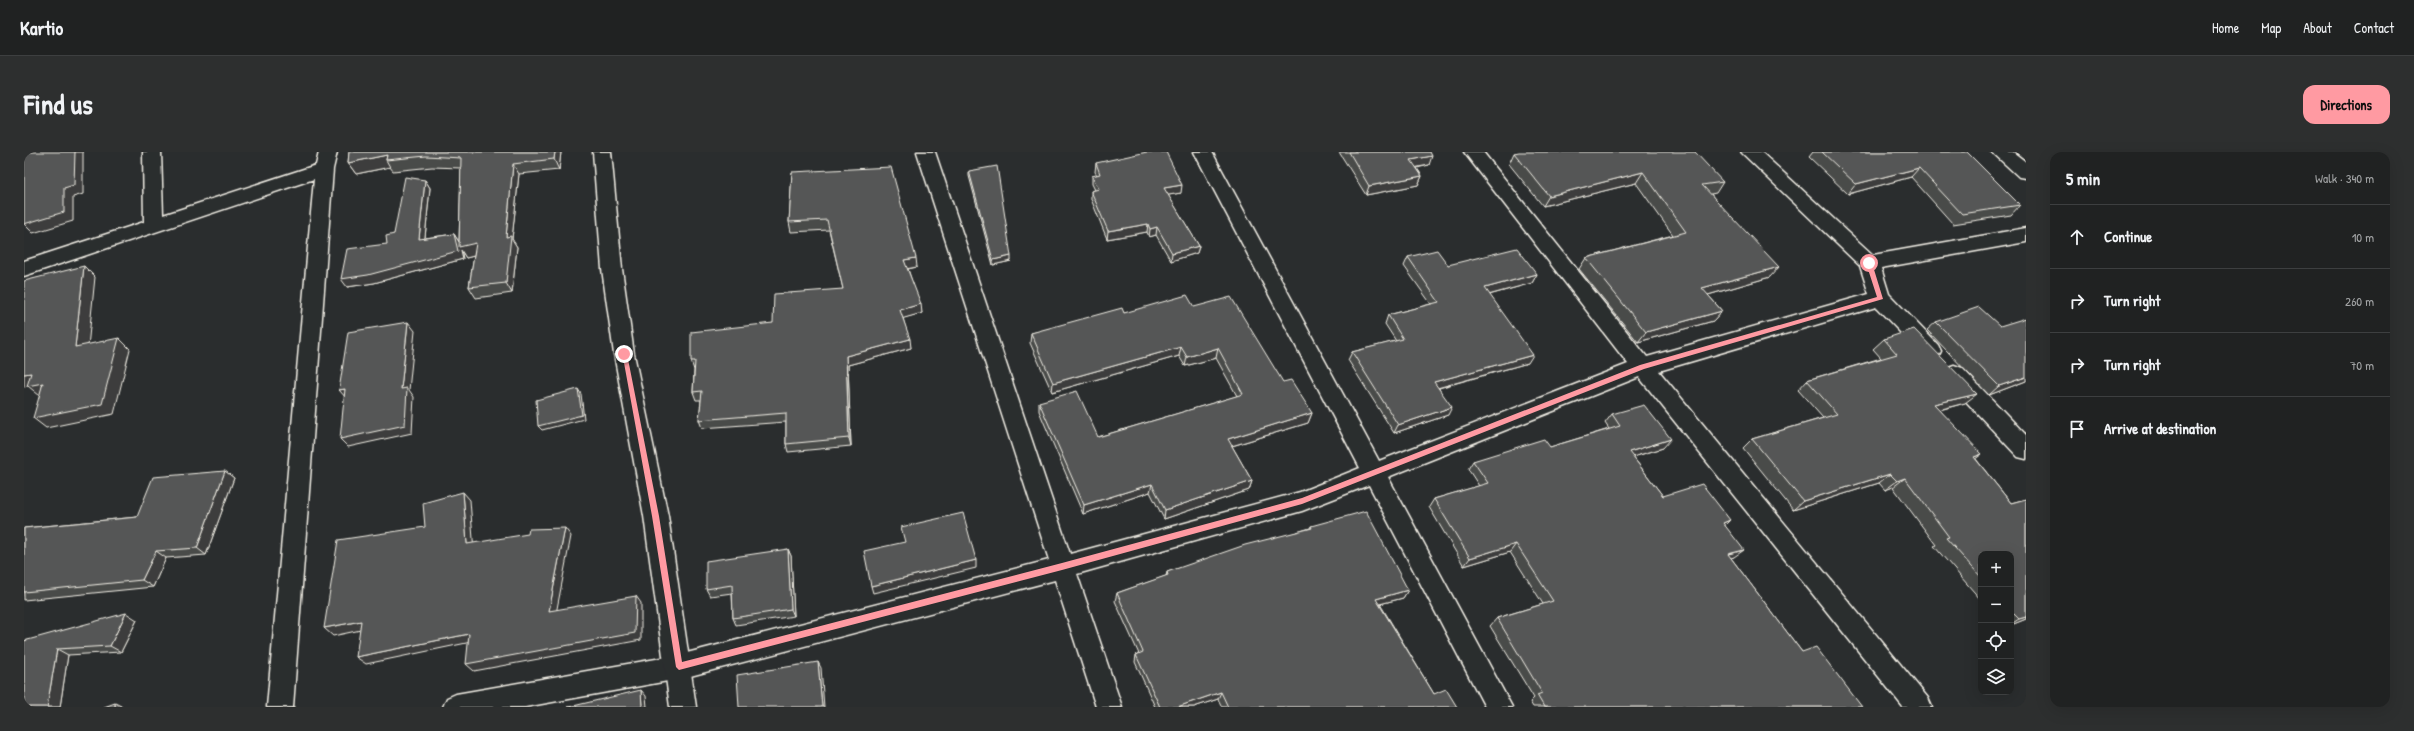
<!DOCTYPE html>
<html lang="en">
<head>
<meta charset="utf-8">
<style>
	body { margin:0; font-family:"Patrick Hand",sans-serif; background:#2d2f2f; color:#f1f3f6 }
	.controls { position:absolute; right:12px; bottom:12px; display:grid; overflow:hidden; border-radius:8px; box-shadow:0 4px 16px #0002 }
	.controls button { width:36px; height:36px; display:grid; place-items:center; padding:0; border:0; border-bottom:1px solid #3d3f40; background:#202222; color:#f1f3f6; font:20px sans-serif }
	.stop { position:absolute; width:12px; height:12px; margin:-9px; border:3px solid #ff9aa2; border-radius:50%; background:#fff }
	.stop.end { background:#ff9aa2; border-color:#fff; box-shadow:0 1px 4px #0008 }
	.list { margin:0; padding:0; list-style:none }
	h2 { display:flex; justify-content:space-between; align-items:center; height:52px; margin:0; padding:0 16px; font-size:17px }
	h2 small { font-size:13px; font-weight:400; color:#a2a4a5 }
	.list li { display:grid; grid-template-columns:26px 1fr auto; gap:12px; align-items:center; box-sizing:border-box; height:64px; padding:0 16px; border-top:1px solid #3d3f40 }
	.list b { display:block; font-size:15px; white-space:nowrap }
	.list em { font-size:13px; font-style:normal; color:#a2a4a5 }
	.icon { flex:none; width:22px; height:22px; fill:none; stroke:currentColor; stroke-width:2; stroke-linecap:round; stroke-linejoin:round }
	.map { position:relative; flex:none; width:2002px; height:555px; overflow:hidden; border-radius:12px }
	header { display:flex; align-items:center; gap:24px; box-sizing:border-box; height:56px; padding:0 20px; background:#202222; border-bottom:1px solid #3d3f40 }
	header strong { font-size:19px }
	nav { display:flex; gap:22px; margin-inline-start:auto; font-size:14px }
	.intro { display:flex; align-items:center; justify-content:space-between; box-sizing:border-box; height:96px; padding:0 24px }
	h1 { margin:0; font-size:28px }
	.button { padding:10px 18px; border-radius:12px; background:#ff9aa2; color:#111; font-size:14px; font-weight:700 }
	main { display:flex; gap:24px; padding:0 24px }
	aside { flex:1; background:#202222; border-radius:12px; box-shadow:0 4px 16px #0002 }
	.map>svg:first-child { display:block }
</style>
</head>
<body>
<header>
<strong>Kartio</strong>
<nav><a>Home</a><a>Map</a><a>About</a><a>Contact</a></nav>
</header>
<div class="intro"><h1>Find us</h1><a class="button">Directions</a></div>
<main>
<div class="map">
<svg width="2002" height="555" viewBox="0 0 2002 555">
	<rect width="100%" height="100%" fill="#2a2d2e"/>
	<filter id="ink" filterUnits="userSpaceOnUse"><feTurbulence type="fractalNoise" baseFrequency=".025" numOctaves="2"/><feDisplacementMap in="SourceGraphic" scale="8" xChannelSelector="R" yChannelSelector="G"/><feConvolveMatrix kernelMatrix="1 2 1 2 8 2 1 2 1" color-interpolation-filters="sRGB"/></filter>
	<g filter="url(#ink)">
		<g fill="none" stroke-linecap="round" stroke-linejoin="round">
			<g stroke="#f4f1e8" stroke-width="3">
				<path id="street" d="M119 0H137L139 63 292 13 295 0H313L309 17 269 555H243L290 27 0 124V109L120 70Z
					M893 0H911L1046 402 1276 340 1336 316 1170 0H1188L1355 309 1604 212 1440 0H1459L1623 205 1845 142 1836 114 1717 0H1737L1849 103 2002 76V90L1857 116 1865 142 1914 193 1917 199 1914 205 1907 207 1900 205 1852 155 1635 219 1904 546 1908 555H1879L1615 225 1364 325 1488 555H1461L1345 333 1278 359 1053 422 1098 555H1072L1031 428 655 527 501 555H419L423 546 432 542 655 503 1025 408Z
					M1968 0H1989L2002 10V26L1995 25Z
					M1930 213 1938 216 2002 283V307L1994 305 1922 228 1919 222 1922 216Z"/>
			</g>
			<g stroke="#f4f1e8" stroke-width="3">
				<path id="secondary" d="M569 0H587L598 117 610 202 644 364 672 555H646L620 364 590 202 578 117Z"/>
			</g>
			<use href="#street" fill="#2a2d2e" fill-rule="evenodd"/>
			<use href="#secondary" fill="#2a2d2e" fill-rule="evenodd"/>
		</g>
		<path fill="#494b4a" stroke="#f4f1e8" d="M325 0H537L535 18 495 22 488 87 493 95 488 141 452 146 445 135 450 104 442 106 437 98 439 107 350 131 323 135 363 92 370 82 401 28 406 36 401 86 430 82 435 90 437 16 408 15 369 19 366 15 332 22 324 11Z
			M1315 0H1406L1405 13 1393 16 1398 24 1394 33 1342 43Z
			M1789 0H1943L1996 53 1987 63 1929 72 1887 25 1824 42 1785 5Z
			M1490 1 1699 30 1692 41 1687 42 1746 125 1684 143 1698 159 1689 169 1614 190 1555 117 1562 106 1649 83 1612 31 1519 54 1485 12Z
			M1072 11 1157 41 1144 43 1175 94 1173 101 1147 109 1132 83 1125 85 1123 80 1083 87 1067 47V39L1071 38 1068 32V24L1073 23 1071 20Z
			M945 19 987 109 969 113 945 24Z
			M768 20 893 115 884 117 898 161 879 166 887 196 824 213 827 294 764 300 762 292V270L678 276 675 268 677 248H672L669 240 670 218 667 209 749 171 819 137 805 78 767 80 765 70Z
			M1384 105 1424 113 1513 122 1508 131 1465 143 1504 211 1415 236 1424 263 1370 281 1324 208 1328 200 1372 189 1361 172 1364 163 1407 152 1380 114Z
			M1170 155 1259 230 1288 261 1284 271 1208 294 1228 329 1225 338 1140 367 1126 340 1059 362 1015 259V250L1074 285 1213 244 1192 206 1161 214 1155 204 1028 240 1006 191 1007 181 1100 161Z
			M1912 170 1976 174 2002 229 1965 243 1903 178Z
			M1860 187 1941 251 1916 258 1952 307 1987 351 2002 347V467L1987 473V402H1957V448L1910 394 1912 393 1869 335 1861 338 1855 331 1769 358 1719 296 1728 287 1799 266 1774 238 1783 228 1857 206 1849 197Z
			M1588 262 1639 296 1609 305 1639 344 1701 373 1710 405 1707 406 1778 500 1838 555H1509L1506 550 1510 546 1466 474 1473 466 1519 452 1486 400 1440 414 1405 355 1410 347 1455 334 1444 317 1449 309 1526 295 1585 277 1581 271Z
			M201 319 210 326 182 403 142 406 129 435 0 448V376L113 365Z
			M1287 374 1384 438 1379 446 1356 452 1410 542 1433 555H1198L1194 547 1170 555H1131L1111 510 1112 503 1115 502 1091 449 1093 441 1142 424 1143 420 1286 376Z
			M764 397 767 404 770 464 712 473 709 466 708 441 686 444 682 437Z
			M113 468 97 500 44 503 36 555H0V489Z"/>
		<path fill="#3c3d3c" stroke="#f4f1e8" d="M51 0H59V42L49 45V69L9 81 0 72 40 36Z
			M531 0H537L535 18 530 7Z
			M363 3 362 8 366 15 332 22 324 11Z
			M1408 4 1405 13 1384 17 1387 8Z
			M489 12 495 22 488 87 493 95 488 141 482 131V85Z
			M1895 16 1887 25 1824 42 1832 32Z
			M1619 20 1612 31 1519 54 1525 44Z
			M1398 24 1394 33 1342 43 1345 34Z
			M401 28 406 36 400 95 395 87Z
			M1158 33 1157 41 1139 44 1140 36Z
			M1124 72 1123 80 1083 87 1084 79Z
			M1133 75 1132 83 1125 85 1126 77Z
			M430 82 435 90 452 91 458 102 442 106 437 98 439 107 350 131 323 135 317 127Z
			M1175 94 1173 101 1147 109 1148 101Z
			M987 104V109L969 113V108Z
			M892 106 893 115 882 117 880 108Z
			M60 114 71 125 63 205 51 195Z
			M1755 115 1746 125 1670 147 1678 136Z
			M1513 122 1508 131 1457 145 1461 136Z
			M897 152 898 161 877 167 876 158Z
			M1698 159 1689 169 1614 190 1622 180Z
			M384 170 391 179 385 238 390 245 388 281 324 295 316 287 377 237Z
			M95 186 106 197 90 262 22 276 9 266Z
			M886 187 887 196 824 213 827 294 825 286 822 204Z
			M1157 195 1155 204 1028 240 1029 231Z
			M1194 196 1192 206 1161 214 1163 205Z
			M1509 203 1504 211 1406 238 1410 230Z
			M7 221 19 231 16 244 4 234 0 235V222Z
			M2002 225V229L1965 243 1975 234Z
			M321 237 323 247 315 238Z
			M554 237 557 242 560 267 518 278 514 274Z
			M1953 242 1941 251 1899 262 1910 252Z
			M1428 255 1424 263 1370 281 1374 273Z
			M1288 261 1284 271 1201 296 1204 287Z
			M1647 287 1639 296 1598 308 1605 300Z
			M1958 302 1946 311 1950 305Z
			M201 319 210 326 182 403 173 396Z
			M1866 322 1855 331 1769 358 1779 349Z
			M1881 326 1869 335 1861 338 1873 329Z
			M1228 329 1225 338 1140 367 1141 358Z
			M1128 332 1126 340 1059 362 1060 353Z
			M439 340 446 348 450 400 443 392Z
			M1706 368 1697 377 1699 371Z
			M541 376 547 384 531 467 525 459Z
			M1492 392 1486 400 1440 414 1446 406Z
			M764 397 767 404 770 464 767 457Z
			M1720 398 1710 405 1695 410 1704 402Z
			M132 399 142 406 129 435 118 428Z
			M952 408V416L849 441 847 434Z
			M1384 438 1379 446 1348 454 1352 447Z
			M612 444 617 451V488L450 519 442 512Z
			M102 461 113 468 97 500 86 494Z
			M2002 465V467L1987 473V472L1995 467Z
			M337 469 346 476 309 484 300 476Z
			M445 482 452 489 342 512 332 505Z
			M33 497 44 503 36 555H23Z
			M794 510 797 516 800 555H798Z
			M617 538 622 544 623 555H618Z
			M1197 540 1194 547 1170 555H1153Z
			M91 551 97 554 98 555H91Z"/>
		<path fill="#555756" stroke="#f4f1e8" d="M0 0H51L50 33 40 36V60L0 72Z
			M325 0H531L530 7 489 12 482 85 487 84 482 131 445 135 452 91 435 95 437 6 402 4 362 8 363 3 324 11Z
			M1123 0H1142L1158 33 1140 36 1175 94 1148 101 1133 75 1126 77 1124 72 1084 79 1067 39 1075 37 1068 24 1076 22 1072 11Z
			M1325 0H1406L1408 4 1387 8 1398 24 1345 34Z
			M1495 0H1671L1699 30 1678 33 1755 115 1678 136 1698 159 1622 180 1562 106 1662 80 1619 20 1525 44 1490 1Z
			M1798 0H1943L1996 53 1938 62 1895 16 1832 32Z
			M973 14 987 104 969 108 945 19Z
			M867 15 892 106 880 108 897 152 876 158 886 187 822 204 825 286 762 292V261L675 268 678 239 669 240 671 209H667V180L749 171 750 142 819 137 803 68 765 70 768 20Z
			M381 25 401 28 395 87 430 82 434 99 344 123 317 127 323 97 363 92 362 84 370 82Z
			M1493 96 1513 122 1461 136 1509 203 1410 230 1428 255 1374 273 1328 200 1379 187 1364 163 1415 150 1384 105 1413 98 1424 113Z
			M60 114 51 195 95 186 78 252 9 266 19 231 3 234 7 221 0 222V129Z
			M1163 143 1170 155 1207 145 1259 230 1267 228 1288 261 1204 287 1228 329 1141 358 1128 332 1060 353 1015 250 1053 239 1074 285 1219 242 1194 196 1163 205 1157 195 1029 231 1007 181 1098 156 1100 161Z
			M1955 155 1976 174 2002 166V225L1975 234 1912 170Z
			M384 170 377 237 383 236 381 273 316 287 321 237 315 238 324 180Z
			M1890 177 1953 242 1910 252 1958 302 1950 305 1987 351 2002 347V465L1995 467 1987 459V402H1957V425L1922 386 1925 385 1881 326 1873 329 1866 322 1779 349 1728 287 1813 262 1783 228 1873 202 1860 187Z
			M554 237 558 263 514 274 512 248Z
			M1620 253 1647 287 1605 300 1639 344 1678 332 1706 368 1699 371 1720 398 1704 402 1778 500 1792 495 1838 555H1520L1513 543 1518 541 1473 466 1529 449 1492 392 1446 406 1410 347 1464 331 1449 309 1520 287 1526 295 1596 274 1588 262Z
			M201 319 173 396 132 399 118 428 0 440V376L113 365 129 325Z
			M439 340 443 392 504 382 505 377 541 376 525 459 612 444 611 481 442 512 445 482 332 505 337 469 300 476 314 388 401 375 399 351Z
			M1342 359 1384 438 1352 447 1410 542 1422 537 1433 555H1204L1197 540 1153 555H1136L1112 503 1119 500 1093 441 1144 423 1143 420 1221 393 1288 376 1287 374Z
			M939 361 952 408 847 434 840 399 881 390 877 375Z
			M764 397 767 457 709 466 708 433 682 437V409Z
			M102 461 86 494 33 497 23 555H0V489Z
			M794 510 798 555H715L713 523Z
			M617 538 618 555H543H545Z
			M91 551V555H80Z"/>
	</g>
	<path fill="#ff9aa2" d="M1845 109 1848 111 1859 147 1620 217 1278 352 1038 418 655 518 652 515 628 364 598 200 603 202 635 364 658 510 1038 411 1278 346 1616 213 1853 145 1842 111Z"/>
</svg>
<div class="controls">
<button>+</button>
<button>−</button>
<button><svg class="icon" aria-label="locate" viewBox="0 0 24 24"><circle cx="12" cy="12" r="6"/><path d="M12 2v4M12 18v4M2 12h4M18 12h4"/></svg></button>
<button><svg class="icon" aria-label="layers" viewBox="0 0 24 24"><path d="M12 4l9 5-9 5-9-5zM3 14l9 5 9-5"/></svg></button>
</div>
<div class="stop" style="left:1845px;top:111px"></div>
<div class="stop end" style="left:600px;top:202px"></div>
</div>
<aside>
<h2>5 min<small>Walk · 340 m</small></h2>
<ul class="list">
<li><svg class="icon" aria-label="ahead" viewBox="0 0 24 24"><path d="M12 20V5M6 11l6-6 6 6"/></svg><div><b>Continue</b></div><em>10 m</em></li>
<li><svg class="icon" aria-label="right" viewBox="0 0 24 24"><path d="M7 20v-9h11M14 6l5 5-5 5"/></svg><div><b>Turn right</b></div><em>260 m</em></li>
<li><svg class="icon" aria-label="right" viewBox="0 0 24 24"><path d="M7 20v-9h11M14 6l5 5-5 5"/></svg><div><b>Turn right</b></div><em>70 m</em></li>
<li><svg class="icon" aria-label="arrive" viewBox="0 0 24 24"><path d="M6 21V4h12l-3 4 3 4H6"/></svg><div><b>Arrive at destination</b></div></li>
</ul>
</aside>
</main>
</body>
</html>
